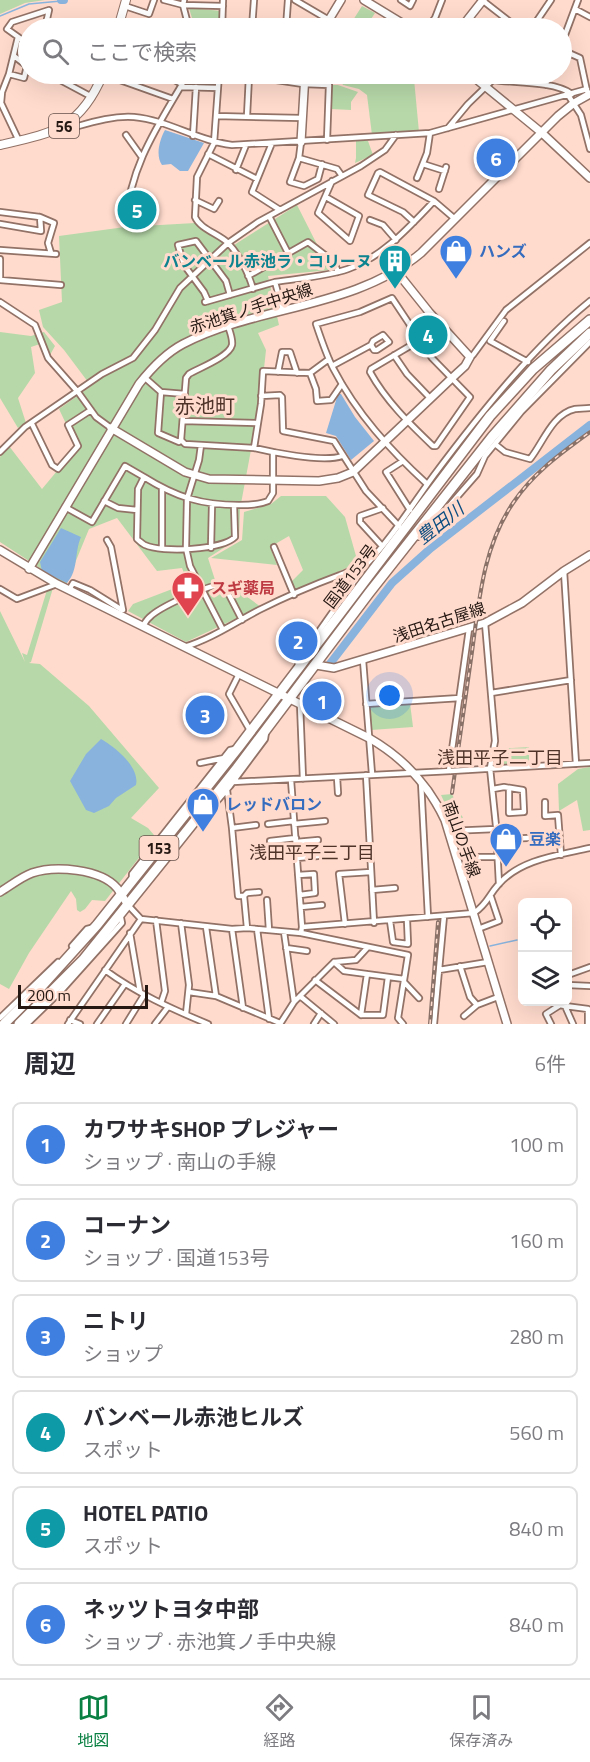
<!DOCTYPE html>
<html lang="ja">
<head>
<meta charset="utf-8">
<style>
	body { margin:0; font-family:"Titillium Web","Noto Sans JP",sans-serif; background:#f7f7f7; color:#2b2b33 }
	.controls { position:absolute; right:18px; bottom:18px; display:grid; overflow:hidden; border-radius:9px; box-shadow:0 6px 24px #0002 }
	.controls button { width:54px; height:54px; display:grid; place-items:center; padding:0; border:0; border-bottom:2px solid #e1e1e2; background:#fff; color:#2b2b33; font:30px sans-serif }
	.scale { position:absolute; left:18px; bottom:15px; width:130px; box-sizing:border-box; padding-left:6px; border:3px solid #251813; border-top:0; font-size:16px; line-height:21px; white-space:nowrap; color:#251813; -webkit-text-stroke:4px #ffdbcd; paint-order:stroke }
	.you { position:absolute; left:390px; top:696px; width:21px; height:21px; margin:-15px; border:4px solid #fff; border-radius:50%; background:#1a73e8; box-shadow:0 0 0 9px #1a73e833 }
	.badge { display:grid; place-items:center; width:39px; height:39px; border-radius:50%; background:#0b8043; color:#fff; font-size:20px; font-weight:700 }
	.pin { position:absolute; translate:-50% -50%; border:3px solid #fff; box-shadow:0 2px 6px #0006 }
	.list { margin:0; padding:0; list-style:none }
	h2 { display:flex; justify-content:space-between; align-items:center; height:78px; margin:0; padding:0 24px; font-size:26px }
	h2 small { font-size:20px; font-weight:400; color:#7c7c81 }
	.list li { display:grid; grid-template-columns:39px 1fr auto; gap:18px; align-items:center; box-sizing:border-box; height:84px; margin:0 12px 12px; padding:0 12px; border:2px solid #e1e1e2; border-radius:9px }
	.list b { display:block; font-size:22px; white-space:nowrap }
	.list p { margin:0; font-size:20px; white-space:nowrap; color:#7c7c81 }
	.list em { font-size:20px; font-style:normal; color:#7c7c81 }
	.icon { flex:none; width:33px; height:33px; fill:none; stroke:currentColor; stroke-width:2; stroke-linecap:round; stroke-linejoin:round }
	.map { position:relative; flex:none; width:590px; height:1024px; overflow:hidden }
	.search { position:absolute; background:#fff; box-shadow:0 6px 24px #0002; left:18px; right:18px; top:18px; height:66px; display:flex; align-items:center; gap:15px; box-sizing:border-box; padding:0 21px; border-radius:33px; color:#7c7c81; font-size:22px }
	.sheet { height:654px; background:#fff }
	nav { display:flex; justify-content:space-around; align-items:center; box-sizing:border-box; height:84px; border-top:2px solid #e1e1e2; background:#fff; font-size:16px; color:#7c7c81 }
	nav a { display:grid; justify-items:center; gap:3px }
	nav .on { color:#0b8043 }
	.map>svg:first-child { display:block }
</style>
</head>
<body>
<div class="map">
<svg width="590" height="1024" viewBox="0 0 590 1024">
	<rect width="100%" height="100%" fill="#ffdbcd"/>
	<path fill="#b7d9a9" d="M0 0H45L25 3 0 14Z
		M362 6 375 13 365 28H348Z
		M189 8 222 11 221 28H195Z
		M337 74H412V78L414 79 419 132 372 135 367 95 359 89 343 85Z
		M332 85H338L358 92 351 102V110L331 109Z
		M359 140 368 141 373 155 355 163 356 158V141Z
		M297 205 330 270 268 276 279 325 258 333 266 350 261 396 240 509 239 538 208 558 215 580 228 583 261 607 186 642 128 611 133 604 188 583 182 568 157 571 117 518 89 529 66 585 0 542V457L9 446 42 489 77 447 59 409 91 386 64 350 43 327 39 310 62 302 59 236 125 227 195 223 234 245Z
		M0 332 31 336 44 332 55 346 50 355 43 343 31 347 35 373 18 398 26 423 18 428 0 398Z
		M281 496H326L345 517 358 563 296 590 291 582 303 570 289 536 270 547 277 565 211 558 242 540 244 512 271 504Z
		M53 588 31 662 29 663 40 664 89 706 159 788 131 818 148 828 154 835 142 854 105 901 92 900 85 909 80 912 77 910 76 899 71 891 29 953 9 989 0 984V611L25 662 22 653 27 655 47 590Z
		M410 703 413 727 371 730 370 705Z
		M529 747V762L498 765 497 749Z
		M590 767V830L583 831 577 800 559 811 558 784 578 769Z
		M452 794 463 818 454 823 441 795Z"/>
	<path fill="#89b3dc" d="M165 130 204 143 188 171H180L171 164 162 165C155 155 160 139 165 130Z
		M338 394H341L355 417 374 441 351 460 336 436 326 433Z
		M61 528 81 537C74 553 79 569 67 583L42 571 40 562Z
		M101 739C115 747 140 767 136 785L116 798 109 806 94 813 86 810 70 781 86 754Z"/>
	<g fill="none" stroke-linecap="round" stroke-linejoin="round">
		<path stroke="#89b3dc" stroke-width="1.5" d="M0 16 29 4 61 1
			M490 946 517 940
			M11 1024 41 995"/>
		<path stroke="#89b3dc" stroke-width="8" d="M61 0H64
			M329 665 392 583 431 548 590 425"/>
		<g stroke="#927266" stroke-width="8">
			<path id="street" d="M164 0 183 5 223 6
				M184 0 183 5 189 28
				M295 0 329 20
				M401 0 410 6 413 0
				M482 0 518 28
				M125 6 149 14 154 0
				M575 9 590 17
				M222 28 223 0
				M252 28 254 0
				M286 28 288 0
				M427 28 435 18 442 0
				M532 28 551 0
				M18 37 9 74 2 92 1 103 19 141
				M562 43 578 0
				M28 44 7 29 12 22 49 10 45 28
				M562 50 580 58 587 91
				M9 74 24 78 27 66 14 56
				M49 74 92 97
				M103 74 173 99
				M163 74 182 84
				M219 74 214 143 197 177 195 217C200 229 219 234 228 243 239 254 249 274 253 289
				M249 76 303 84 329 85 327 140
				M493 80C515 83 554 81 572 94
				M546 85 548 74
				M181 87 218 88
				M568 95 581 115 590 149
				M216 116 302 118
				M247 116 249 76
				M448 128 468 104 499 74
				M56 132C81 126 109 115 134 117 168 120 198 141 232 145L430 133 587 89
				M126 135 141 156
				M193 136 196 87
				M301 142 299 158 290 182 304 186 318 179 322 164
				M272 143 252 192 280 210
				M208 154 257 179
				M299 158 337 169 342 176
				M423 164 445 171
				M236 170 246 145
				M417 178 427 153 430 133
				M439 189 446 167
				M326 197 359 216 350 241 318 213 332 181
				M195 200 214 209 219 201
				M0 212 40 217 41 231 0 224
				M269 216 288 253
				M40 217 54 223 48 243 51 253
				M370 220 383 225 396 240
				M126 222C130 164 160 123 188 74
				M414 222 403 212 368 195 378 173 380 172 434 201
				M385 248 397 272
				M0 250 56 254
				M0 259V278
				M248 276 308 242 334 262 338 272
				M0 280 61 285
				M208 301 204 292 184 265 178 245 196 241 226 281 230 295
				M0 302 35 325 48 358 78 392 96 417 111 428
				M205 302 275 282
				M283 311 275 282C299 278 325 277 348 269 383 257 410 226 434 201L455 219
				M504 321 490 341 528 362
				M228 326C230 332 233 339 232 345 229 357 199 368 189 374L186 378 181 440 185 444 254 448 261 404 263 371 310 373 329 359
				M420 340 371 369 370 372C386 401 409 423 433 446H436L470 397 432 358 392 298 360 312 316 324C321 339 326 354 333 368 357 414 390 450 427 484
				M394 355 407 374 430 398
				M470 357 473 355 506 310 590 243
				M332 366 371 345 373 341 383 335 389 342 377 350H374L371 345
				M278 372 282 352H290L297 373
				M310 373 316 389 317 401 331 400 342 384
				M144 377 161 392 185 394
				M161 392 158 433 179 442 181 440
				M261 396 280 395 282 397 283 431 334 441 366 491 399 526
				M183 421 258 423
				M32 424 52 465 58 469 78 446 68 425 91 410
				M495 444 505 452 530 459C543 443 552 414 575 409 580 408 585 409 590 408
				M201 445 199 460 187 499 186 548 190 566 223 630
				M0 452 25 427 102 374 133 358 155 330 180 288 228 243 258 222 361 166 385 150 396 135
				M273 452C290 455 326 462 342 456
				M403 461 386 472 410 510
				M104 501 118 508 137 510
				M234 505 235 537C222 550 162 553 145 545 144 545 138 540 137 539L138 489 144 477C176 497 201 505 239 505 249 505 259 505 268 501L273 493V452L254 448
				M65 507 92 522 125 466 144 477
				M413 537H422L477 474 485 456 521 412 590 342
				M107 540 111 547 123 610
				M382 546 360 522V516L383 508
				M274 547 294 595
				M162 548V489
				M211 548 212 504
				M564 571 576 764
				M0 589 17 599 57 584
				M69 590 73 583 90 590 122 610
				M485 623 495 741 490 768 496 826 499 884
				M143 626C145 622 148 618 152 615 163 606 211 583 224 585L242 620
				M184 647C211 639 234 623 259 610 285 597 313 585 340 575 350 572 356 566 365 566 392 538 412 505 434 475 479 415 532 348 590 301
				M363 660 372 774
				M298 667V661L365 566
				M239 674 229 694 251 732
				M491 693 571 680
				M300 704 303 779
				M366 704 460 698
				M200 763 224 758
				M468 770 590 763
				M449 771 469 629
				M366 775 374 923
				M337 777 338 793
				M291 780 302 927
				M233 782 451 771
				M421 782 428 917
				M493 789 504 787 523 790 524 812 509 813V788
				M227 790 232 828
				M545 802V816L558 815 561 855
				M200 821 230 786 265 739 266 732
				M268 824 294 821
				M294 824 325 821
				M449 831 496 829
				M497 839 528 838
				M270 841 296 838
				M296 842 318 840
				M475 857H498
				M297 858 318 856
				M298 875 314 874 315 893 300 895
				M132 879V874L230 750 235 749
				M372 890 395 888
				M244 896 247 893 259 892
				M267 900 269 930
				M127 904 141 919 232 929 247 928 301 933 302 927 474 913C488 903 488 896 498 885 520 859 559 855 590 848
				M301 907 322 905
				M156 920 165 991 161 1003
				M390 921 393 942 408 944 407 920
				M181 923 189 985 186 1014
				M345 924 339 874 371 872
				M206 927 216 996
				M247 928 244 896H238L232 828 256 825
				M232 929 243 1008
				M257 929 269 1019
				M478 929 499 921 491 897
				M284 932 294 1002
				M130 933 140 992
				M301 933 408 955 398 1018 403 1024
				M72 946 87 929 91 928
				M286 948 307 951
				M334 962 344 971 404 979
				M460 966 470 997 477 1005 498 997
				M105 970C136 993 172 1009 208 1024
				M439 970 488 962
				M367 974 361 1015H383L388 977
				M568 975 590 967
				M315 980 361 1015
				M404 982 419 998
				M568 985 590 986
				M189 992 216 996 280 1023
				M300 996 334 1024
				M565 1006 588 1009V1024
				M464 1016 477 1005
				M0 1018 58 962
				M70 1020 80 1024
				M27 1024 61 991 122 923 120 913
				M68 1024 141 919
				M97 1024 125 984
				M126 1024 144 995
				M155 1024 168 1007
				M280 1024 294 1002 334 962 356 960 368 947
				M314 1024 321 1013
				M434 1024 444 916
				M551 1024 546 1014 560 1005 565 1006 573 1024"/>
		</g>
		<g stroke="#927266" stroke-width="10">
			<path id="secondary" d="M364 0 410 28
				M324 28 341 0
				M461 28 483 0
				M470 74 542 133 590 178
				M301 142 305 74
				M111 428 185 472 209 479 319 481 338 478 353 472 452 378 465 366 470 357 429 312 397 272
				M0 550 57 584 369 738C404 758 428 784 445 820L507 1024
				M29 569 139 384C150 370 166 353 183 344 258 305 354 309 421 253L558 116 574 103 590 94
				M316 665 334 668 485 623 522 603 564 571 590 555
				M0 892C10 886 21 877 32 873 55 865 101 869 117 888 121 893 124 899 127 904"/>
		</g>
		<g stroke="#927266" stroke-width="10">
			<path id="primary" d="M118 28 126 0
				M0 145C53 133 80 129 103 74"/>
		</g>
		<g stroke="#927266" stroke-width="12">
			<path id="highway" d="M4 1024 41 987 97 925 238 748 490 416 533 369 590 320
				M19 1024 83 960 166 857 237 768 369 593 492 437 551 370 590 333"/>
		</g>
		<use href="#street" stroke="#fff" stroke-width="4.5"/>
		<use href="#secondary" stroke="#fff" stroke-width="7"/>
		<use href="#primary" stroke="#fff" stroke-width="8"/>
		<use href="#highway" stroke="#fff" stroke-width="9"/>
		<g stroke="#8a7269" stroke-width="4">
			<path id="rail" d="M452 793C459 746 465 699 472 652 479 601 483 547 513 503 533 473 561 453 590 432
				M430 1024 438 922"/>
		</g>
		<use href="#rail" stroke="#ffdbcd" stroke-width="1.5" stroke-dasharray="4.5" stroke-linecap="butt"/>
		<g stroke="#927266" stroke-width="8" stroke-linecap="butt">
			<path id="street-bridge" d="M451 771 468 770"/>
		</g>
		<use href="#street-bridge" stroke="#fff" stroke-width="4.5"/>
	</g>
	<defs>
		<g id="shop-pin" transform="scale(1.725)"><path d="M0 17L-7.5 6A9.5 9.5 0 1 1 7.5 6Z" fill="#3f7fe0" stroke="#ffdbcd"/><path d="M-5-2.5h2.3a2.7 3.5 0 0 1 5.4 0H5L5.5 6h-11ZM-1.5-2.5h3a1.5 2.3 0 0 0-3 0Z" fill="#fff"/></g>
		<g id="building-pin" transform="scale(1.725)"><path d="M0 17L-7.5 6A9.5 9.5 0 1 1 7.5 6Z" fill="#0f9aa8" stroke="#ffdbcd"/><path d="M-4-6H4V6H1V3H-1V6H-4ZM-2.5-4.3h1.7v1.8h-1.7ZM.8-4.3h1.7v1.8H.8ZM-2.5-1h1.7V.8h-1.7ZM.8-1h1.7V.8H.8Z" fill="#fff"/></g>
		<g id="pharmacy-pin" transform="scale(1.725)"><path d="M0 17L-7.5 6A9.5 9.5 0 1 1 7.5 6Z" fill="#e0444e" stroke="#ffdbcd"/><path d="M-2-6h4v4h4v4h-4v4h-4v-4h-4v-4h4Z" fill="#fff"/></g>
	</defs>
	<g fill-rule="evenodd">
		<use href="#shop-pin" x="456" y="251"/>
		<use href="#building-pin" x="395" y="261"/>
		<use href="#pharmacy-pin" x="188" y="588"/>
		<use href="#shop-pin" x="203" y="804"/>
		<use href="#shop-pin" x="506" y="839"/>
	</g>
	<g text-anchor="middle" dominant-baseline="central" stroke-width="6" stroke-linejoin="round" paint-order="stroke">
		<g fill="#ffdbcd" stroke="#66524b" stroke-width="1.5">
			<rect x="49" y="114" width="30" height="24" rx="4.5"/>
			<rect x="139.5" y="836" width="39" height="24" rx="4.5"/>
		</g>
		<g font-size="15" font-weight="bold" fill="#251813">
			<text x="64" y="126">56</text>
			<text x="159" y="848">153</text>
		</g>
		<g font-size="16" font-weight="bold" fill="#366cbe" stroke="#ffdbcd" text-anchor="start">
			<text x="479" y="251">ハンズ</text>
			<text x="226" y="804">レッドバロン</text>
			<text x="529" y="839">豆楽</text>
		</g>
		<g font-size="16" font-weight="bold" fill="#0d838f" stroke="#ffdbcd" text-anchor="end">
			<text x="372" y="261">バンベール赤池ラ・コリーヌ</text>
		</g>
		<g font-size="16" fill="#251813" stroke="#ffdbcd">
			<text transform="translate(251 308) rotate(-18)">赤池箕ノ手中央線</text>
			<text transform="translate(350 576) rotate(-53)">国道153号</text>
			<text transform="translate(439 622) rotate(-18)">浅田名古屋線</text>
			<text transform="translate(462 839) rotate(70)">南山の手線</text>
		</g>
		<g font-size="16" font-weight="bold" fill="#be3a42" stroke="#ffdbcd" text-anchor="start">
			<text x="211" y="588">スギ薬局</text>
		</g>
		<g font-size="18" font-style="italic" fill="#0b4d80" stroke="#ffdbcd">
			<text transform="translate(440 523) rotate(-38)">豊田川</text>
		</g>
		<g font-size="18" fill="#4f3329" stroke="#ffdbcd">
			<text x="500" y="757">浅田平子二丁目</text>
			<text x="312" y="852">浅田平子三丁目</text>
		</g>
		<g font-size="20" fill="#4f3329" stroke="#ffdbcd">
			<text x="205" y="405">赤池町</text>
		</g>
	</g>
</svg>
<div class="controls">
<button><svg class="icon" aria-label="locate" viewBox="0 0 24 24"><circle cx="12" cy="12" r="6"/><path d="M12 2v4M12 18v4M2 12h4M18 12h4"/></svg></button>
<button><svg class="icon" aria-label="layers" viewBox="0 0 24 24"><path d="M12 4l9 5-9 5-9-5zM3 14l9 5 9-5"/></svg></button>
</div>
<div class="scale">200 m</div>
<div class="you"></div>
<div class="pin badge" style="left:322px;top:701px;background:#3f7fe0">1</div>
<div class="pin badge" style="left:298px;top:641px;background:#3f7fe0">2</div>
<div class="pin badge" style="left:205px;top:715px;background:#3f7fe0">3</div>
<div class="pin badge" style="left:428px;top:335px;background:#0f9aa8">4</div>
<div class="pin badge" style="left:137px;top:210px;background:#0f9aa8">5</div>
<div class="pin badge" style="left:496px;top:158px;background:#3f7fe0">6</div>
<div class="search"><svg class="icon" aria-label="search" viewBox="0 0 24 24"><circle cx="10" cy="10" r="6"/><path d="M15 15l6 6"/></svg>ここで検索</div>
</div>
<section class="sheet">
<h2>周辺<small>6件</small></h2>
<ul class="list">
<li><span class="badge" style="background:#3f7fe0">1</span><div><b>カワサキSHOP プレジャー</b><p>ショップ · 南山の手線</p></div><em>100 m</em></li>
<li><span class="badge" style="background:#3f7fe0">2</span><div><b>コーナン</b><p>ショップ · 国道153号</p></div><em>160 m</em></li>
<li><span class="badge" style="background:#3f7fe0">3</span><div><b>ニトリ</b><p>ショップ</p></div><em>280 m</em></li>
<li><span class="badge" style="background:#0f9aa8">4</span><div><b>バンベール赤池ヒルズ</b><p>スポット</p></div><em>560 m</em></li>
<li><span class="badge" style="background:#0f9aa8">5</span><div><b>HOTEL PATIO</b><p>スポット</p></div><em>840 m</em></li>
<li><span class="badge" style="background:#3f7fe0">6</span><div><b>ネッツトヨタ中部</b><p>ショップ · 赤池箕ノ手中央線</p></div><em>840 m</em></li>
</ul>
</section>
<nav>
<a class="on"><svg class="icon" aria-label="map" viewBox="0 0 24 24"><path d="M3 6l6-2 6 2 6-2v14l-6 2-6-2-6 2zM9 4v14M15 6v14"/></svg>地図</a>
<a><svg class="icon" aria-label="directions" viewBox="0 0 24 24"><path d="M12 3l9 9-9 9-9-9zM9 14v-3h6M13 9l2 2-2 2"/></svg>経路</a>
<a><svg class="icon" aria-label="saved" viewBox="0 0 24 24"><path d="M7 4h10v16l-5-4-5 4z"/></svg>保存済み</a>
</nav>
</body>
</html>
